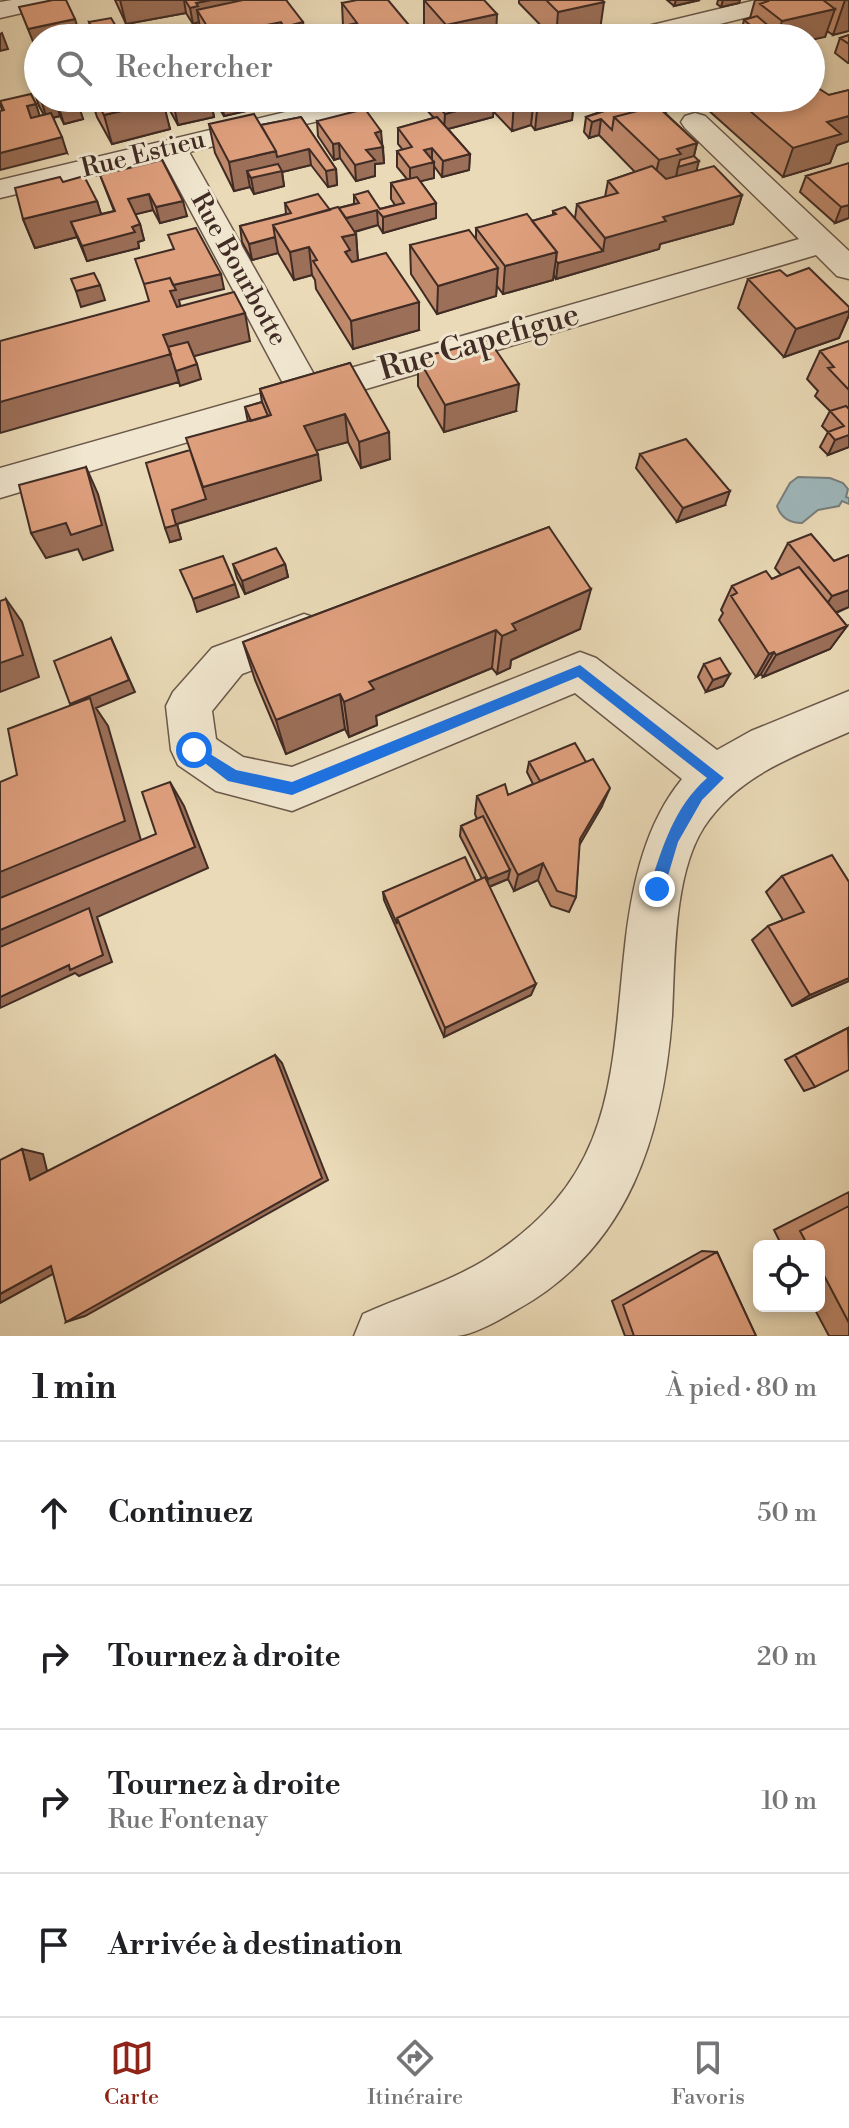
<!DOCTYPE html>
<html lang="fr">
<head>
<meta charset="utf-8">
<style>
	body { margin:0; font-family:"Libre Bodoni",serif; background:#f6f6f6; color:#202124 }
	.controls { position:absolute; right:24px; bottom:24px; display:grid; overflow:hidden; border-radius:12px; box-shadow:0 4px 12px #0003 }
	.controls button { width:72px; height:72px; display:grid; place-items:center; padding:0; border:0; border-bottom:2px solid #e0e0e0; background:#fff; color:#202124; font:40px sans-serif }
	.stop { position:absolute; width:24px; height:24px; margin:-18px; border:6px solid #1a73e8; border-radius:50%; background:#fff }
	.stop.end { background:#1a73e8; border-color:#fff; box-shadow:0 2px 8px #0008 }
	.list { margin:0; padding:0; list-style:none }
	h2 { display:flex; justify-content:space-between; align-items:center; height:104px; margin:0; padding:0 32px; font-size:34px }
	h2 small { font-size:26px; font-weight:400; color:#757577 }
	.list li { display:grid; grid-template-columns:52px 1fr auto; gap:24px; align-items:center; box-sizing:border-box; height:144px; padding:0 32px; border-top:2px solid #e0e0e0 }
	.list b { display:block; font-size:30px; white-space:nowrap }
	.list p { margin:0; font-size:26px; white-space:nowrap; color:#757577 }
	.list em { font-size:26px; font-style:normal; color:#757577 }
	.icon { flex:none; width:44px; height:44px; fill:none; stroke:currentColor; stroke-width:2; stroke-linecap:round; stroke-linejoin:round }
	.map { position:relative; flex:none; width:849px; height:1336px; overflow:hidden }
	.search { position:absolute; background:#fff; box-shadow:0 4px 12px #0003; left:24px; right:24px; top:24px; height:88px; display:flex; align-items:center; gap:20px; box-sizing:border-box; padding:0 28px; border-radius:44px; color:#757577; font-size:30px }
	.sheet { height:680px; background:#fff }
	nav { display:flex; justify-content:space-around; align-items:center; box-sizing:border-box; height:112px; border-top:2px solid #e0e0e0; background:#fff; font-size:22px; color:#757577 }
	nav a { display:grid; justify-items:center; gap:4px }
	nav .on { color:#8f2418 }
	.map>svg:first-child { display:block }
</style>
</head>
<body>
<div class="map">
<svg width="849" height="1336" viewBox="0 0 849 1336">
	<rect width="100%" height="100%" fill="#eadab7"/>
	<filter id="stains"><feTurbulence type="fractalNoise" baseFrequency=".0025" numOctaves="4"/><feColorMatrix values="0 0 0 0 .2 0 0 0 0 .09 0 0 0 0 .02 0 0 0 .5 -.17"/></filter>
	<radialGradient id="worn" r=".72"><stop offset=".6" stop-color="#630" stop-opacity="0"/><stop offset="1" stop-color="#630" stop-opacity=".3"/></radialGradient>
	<path fill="#9eb7ba" stroke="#787f7e" stroke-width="2" d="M798 477 830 478 843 483 848 489 846 497 849 498V504L842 501 839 506 818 510 802 523C790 523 781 518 777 506L790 483Z"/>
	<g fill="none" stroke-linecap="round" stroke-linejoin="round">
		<g stroke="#6a584a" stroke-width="3">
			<path id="minor" d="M12 0H61L57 5 0 18V2Z
				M756 0H800L796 5 664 38H619L623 32Z
				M344 98H393L389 104 189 152 316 378 799 239 685 128 681 122 685 116 695 113 705 116 849 251V279L837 276 816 255 0 498V468L285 387 163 159 0 198V180Z
				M304 614 319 619 325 632 319 645 242 674 212 711 216 739 243 757 292 767 580 652 596 658 717 750 751 731 849 691V732C795 756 738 775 704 827 673 875 675 960 672 1016 663 1136 629 1247 518 1309 501 1319 476 1334 457 1336 423 1336 387 1336 354 1336L363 1314C403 1296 447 1283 485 1260 619 1176 610 1075 626 937 633 881 646 823 682 779L575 693 292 811 216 791 178 765 171 750 166 706 173 692 212 648Z"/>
		</g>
		<use href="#minor" fill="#f1e7d0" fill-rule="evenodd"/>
	</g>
	<path fill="#bf896c" stroke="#402c25" stroke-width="2" d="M115 0H286L304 29 311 33 343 26 342 3 418 36V38H202L199 22 193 24 186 13 126 24Z
		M424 0 496 38H432L424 28Z
		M519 0H602L600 30 565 38H553L519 3Z
		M667 0H700L674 6Z
		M718 0H740L739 3 721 7 717 4Z
		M755 0H849L833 35 827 31 825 37 704 38 742 28 744 20 750 18Z
		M89 22 121 38H93Z
		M849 35V63H848L835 53 840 38Z
		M849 90V141L837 145 830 163 783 177 698 101 688 105 681 100 676 101 674 109 664 112 697 143 694 156 697 171 742 195 733 224 660 244 659 249 556 279 554 276 553 280 503 294 497 286 496 296 437 314 411 274 410 245 476 239V228L532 221 553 215V211L575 218 577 204 605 197 608 181 635 172 599 135 589 138 584 132 586 117 600 112 591 103 592 98H811L829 95Z
		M34 91 75 98 83 119 64 124 60 116 53 118 67 153 2 110 0 104 40 116 44 115 39 106Z
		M91 98H161L170 129 112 144 97 117Z
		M163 98H244L246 111 224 116 219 108 212 107 214 117 178 125Z
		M426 98H574L572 120 535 130 531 125 512 131 493 111V117L448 129 470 154 469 170 442 177 434 166V178L420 181 436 203V218L383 233 378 225 355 232 356 234 358 261 419 330 353 349 316 289 315 280 312 275 294 280 278 253 252 260 242 242 240 226 286 214 285 203 330 210 354 204V195L380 209 395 205 391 199V183L407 179 397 167V151L403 150 398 144V128L434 118 426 109Z
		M301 117 336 169 337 185 328 187 311 165 282 172 284 186 254 194 250 187 234 191 215 153 209 124 261 125Z
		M317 121 382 144 383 147 384 163 375 164V176L356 181 340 158 334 160 318 136Z
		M162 160 187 216 160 223 153 210 135 214 140 224 144 240 138 242 139 248 87 261 77 237 35 248 23 219 63 182 97 201 101 214 114 211 100 175Z
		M849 164V218L835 223 800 192 806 176Z
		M748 279 849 307V315L839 338 784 357 738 308Z
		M849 341V447L828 455 820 447 828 432 822 426 830 411 815 396 818 391 807 379 820 351Z
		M418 358 516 411 444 432 418 386Z
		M350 363 390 459 361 468 348 442 316 450 321 480 177 524 181 539 170 542 190 450 248 422 245 407 262 402 260 389Z
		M640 454 725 505 677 522 636 468Z
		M549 527 580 629 511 660 510 668 497 674 492 668 376 716 377 725 349 737 345 729 286 754 255 680 243 642Z
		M788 543 834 561 849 555V607L836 613 847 626 830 649 763 677 761 674 756 677 719 620 723 613 721 610 732 586 772 579 781 575 775 568Z
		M233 564H285L288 577 245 594 237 578Z
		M704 664 730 674 723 686 706 692 698 677Z
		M529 762 602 806 579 845 576 897 569 912 551 906 538 880 514 891 508 879 489 887 531 995 444 1037 384 900 383 892 476 881 482 879 460 836 461 826 477 819 475 814 477 796 508 795 533 784 527 772Z
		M782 876 849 882V981L792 1006 752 940 768 926 783 920 766 892Z
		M848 1028 815 1087 804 1091 785 1060Z
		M849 1192V1336H829L813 1306H819V1246H782L774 1230Z
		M702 1251 717 1252 756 1336H625L612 1301Z"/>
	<path fill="#9b6f58" stroke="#402c25" stroke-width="2" d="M120 0H184L186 13 126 24Z
		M211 0H254L197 10 199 22 193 24 190 8 196 3Z
		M676 0H700L674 6Z
		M723 0H740L739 3 721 7Z
		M845 0H849V31L833 35Z
		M604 2 600 30 565 38H556L558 12Z
		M835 9 825 37 811 40V38H777L782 21Z
		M497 14 496 38H445L446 25Z
		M75 19 80 35 64 38H38V43L34 44 28 29Z
		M281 22 283 38H214L213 36Z
		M303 22 305 38H285L284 27Z
		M2 33 8 49 0 51V34Z
		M120 33 121 38H107L106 36Z
		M172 98H210L214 117 178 125Z
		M221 98H244L246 111 224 116Z
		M274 98H301L275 104Z
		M530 98H534L531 125 512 131 514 102Z
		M551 98H574L572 120 535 130 538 101Z
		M642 98H655L651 117 637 122Z
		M662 98H682L681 100 676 101 674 109 659 114Z
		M689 98H699L698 101 688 105Z
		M55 100 60 116 47 119 42 103Z
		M163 101 170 129 112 144 104 115Z
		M494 101 493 117 444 130 445 114Z
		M78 103 83 119 64 124 59 108Z
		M36 104 41 120 32 122 27 106Z
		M849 116V141L837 145 830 163 783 177 793 148 827 122Z
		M601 119 599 135 589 138 592 122Z
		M381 131 384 163 375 164V176L356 181 355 165 366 150 375 133Z
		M62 137 67 153 0 170V153Z
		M339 143 340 158 334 160 333 144Z
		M697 143 692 163 699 161 695 176 675 182 678 167 675 182 652 189 659 160 677 149Z
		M432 148V163L434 162V178L410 184V168L424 150Z
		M309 149 311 165 282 172 284 186 254 194 251 178 247 171 250 187 234 191 229 162 276 151Z
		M470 154 469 170 442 177 443 161Z
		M336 169 337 185 328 187 326 171Z
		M149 194 153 210 133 215 128 199Z
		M742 195 733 224 660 244 659 249 556 279 558 263 603 251 605 238 663 217Z
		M97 201 106 230 71 222 77 237 35 248 23 219Z
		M183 201 187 216 160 223 156 207Z
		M436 203V218L383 233V217Z
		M849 205V218L835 223 841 207Z
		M377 210 378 225 289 250 280 236Z
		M140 224 144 240 138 242 139 248 87 261 82 246Z
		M356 234 358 262 353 279 342 237Z
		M275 237 278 253 252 260 249 244Z
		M309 247 312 275 294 280 290 252Z
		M557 252 553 280 503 294 505 266Z
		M498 268 496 296 437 314 438 286Z
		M221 274 224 289 179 300 183 318 160 288Z
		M100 285 105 300 81 307 76 291Z
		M419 302V330L353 349 351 321Z
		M849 311V315L839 338 784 357 796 329Z
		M245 313 250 341 173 362 179 382 0 433V402L163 335Z
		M197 364 201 379 180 386 176 371Z
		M519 384 516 411 444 432 445 405Z
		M345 414 348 442 308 453 304 426Z
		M849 427V447L828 455 835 440Z
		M389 432 390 459 361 468 359 442Z
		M318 454 321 480 177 524 181 539 170 542 165 528 172 510 203 487Z
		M86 467 98 494 113 550 83 560 78 549 46 558 31 533Z
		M730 491 725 505 677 522 683 508Z
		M285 564 288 577 245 594 242 581Z
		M235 584 239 597 197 612 193 599Z
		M591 589 580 629 511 660 510 668 497 674 502 636 512 624Z
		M849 590V607L817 620 832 596Z
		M6 599 22 622 39 677 0 692V663Z
		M847 626 830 649 763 677 776 655Z
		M496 630 492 668 376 716 377 725 349 737 344 702 369 682Z
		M111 638 135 692 96 708 108 726 142 844 0 902V872L78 716 70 704Z
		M774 652 761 674 756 677 769 654Z
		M730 674 723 686 706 692 713 680Z
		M340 694 345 729 286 754 276 720Z
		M170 782 184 806 208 868 97 917 112 962 79 976 75 973 0 1008V997L69 965 103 955 0 959V930L195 847Z
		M610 788 602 806 573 856 580 839Z
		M543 863 538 880 514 891 518 875Z
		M510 870 508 879 486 888 488 879Z
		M849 978V981L792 1006 810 995Z
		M536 984 531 995 444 1037 445 1028Z
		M275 1055 282 1063 328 1180 85 1316 66 1322Z
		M22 1149 43 1154 50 1183 30 1180Z
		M71 1264 0 1303V1294L51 1266Z"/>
	<path fill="#de9f7d" stroke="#402c25" stroke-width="2" d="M53 0H66L75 19 28 29 19 7Z
		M185 0H211L196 3 198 6 190 8Z
		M243 0H286L303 22 284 27 281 22 213 36 197 10Z
		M357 0H388L418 36 409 38H259L307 28 311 33 357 23 342 3Z
		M424 0H484L497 14 446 25Z
		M546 0H602L604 2 558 12Z
		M767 0H823L835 9 782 21 760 4 768 1Z
		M757 16 778 34 766 38 744 20Z
		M111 18 120 33 106 36 108 38H98L89 22Z
		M741 28 755 38 704 37Z
		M779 33 785 38H766Z
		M849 35V44L840 38Z
		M818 88 829 95 849 90V116L827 122 841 134 793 148 735 98H811V90Z
		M31 94 36 104 27 106 31 118 51 113 62 137 0 153V111L4 110 0 101Z
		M38 98H75L78 103 59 108 55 100 42 103Z
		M94 98H161L163 101 104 115Z
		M430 98H492L494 101 445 114Z
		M510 98H530L514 102Z
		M535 98H551L538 101Z
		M604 98H634L645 109 614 117 612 130 601 119 592 122 586 117 614 108Z
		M657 106 697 143 677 149 681 154 659 160 614 117Z
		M365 109 381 131 375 133 383 147 366 150 375 160 355 165 339 143 333 144 317 121Z
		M254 114 276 151 229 162 209 124Z
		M301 117 336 169 326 171 309 149 277 157 276 151 261 125Z
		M437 117 470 154 443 161 432 148 424 150 434 162 410 168 397 151 412 147 398 128Z
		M694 156 699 161 678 167 680 160Z
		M162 160 183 201 156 207 149 194 128 199 140 224 132 227 135 232 82 246 71 222 115 211 100 175Z
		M849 163V205L841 207 806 176Z
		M278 164 282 171 251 178 247 171Z
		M652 166 666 179 714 166 742 195 663 217 666 221 605 238 577 204 618 193 608 181Z
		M84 176 97 201 23 219 15 188 60 177 63 182Z
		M417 177 436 203 383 217 377 210 346 218 339 208 359 203 354 195 368 191 380 209 404 203 391 183Z
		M318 194 330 210 273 225 275 237 249 244 240 226 291 213 285 203Z
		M338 207 356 234 342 237 350 250 345 252 352 262 386 253 419 302 351 321 313 261 317 260 309 247 290 252 273 225Z
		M565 207 603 251 558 263 556 261 557 252 532 221 556 214 553 211Z
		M527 214 557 252 505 266 476 228Z
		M196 228 221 274 173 285 170 278 144 284 135 259 174 249 168 235Z
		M469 230 498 268 438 286 410 245Z
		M809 268 849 307V311L796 329 748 279 780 270 787 276Z
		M94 273 100 285 76 291 71 279Z
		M170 278 176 290 170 291 177 307 234 292 245 313 163 335 171 354 0 402V341L149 301 144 284Z
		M489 340 519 384 445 405 418 358Z
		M849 341V390L828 368 834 367 820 351Z
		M188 342 197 364 176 371 168 347Z
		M350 363 389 432 359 442 345 414 304 426 318 454 203 487 186 438 271 415 260 389Z
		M262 402 268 416 251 421 245 407Z
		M846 406 849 409V435L835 440 828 432 844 426 830 411Z
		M686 439 730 491 683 508 640 454Z
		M190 450 206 499 172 510 176 525 165 528 146 463Z
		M86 467 102 525 71 535 66 523 31 533 19 485Z
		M549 527 591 589 512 624 516 630 502 636 496 630 369 682 374 689 344 702 340 694 276 720 243 642Z
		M811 534 834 561 849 555V590L832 596 788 543Z
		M276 548 285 564 242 581 233 564Z
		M223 556 235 584 193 599 180 570Z
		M799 567 847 626 776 655 774 652 769 654 731 596 737 593 732 586 766 571 772 579Z
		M6 599 23 655 0 663V601Z
		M111 638 129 680 70 704 54 661Z
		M720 658 730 674 713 680 704 664Z
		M90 698 125 821 0 872V782L17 775 8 729Z
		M575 743 586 762 540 781 529 762Z
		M593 759 610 788 580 839 576 897 557 891 543 863 518 875 477 796 505 784 508 795Z
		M170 782 195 847 0 930V898L156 834 142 792Z
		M483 816 510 870 488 879 461 826Z
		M832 855 849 882V978L810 995 768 926 804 912 782 876Z
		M465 857 476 881 397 918V924L383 892Z
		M485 877 536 984 445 1028 397 918Z
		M89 908 103 955 70 970 69 965 0 997V947Z
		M848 1028 849 1070 815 1087 795 1055Z
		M275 1055 322 1178 66 1322 51 1266 0 1294V1160L22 1149 30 1180Z
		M849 1206V1323L819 1266V1246H808L800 1231Z
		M717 1252 756 1336H634L623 1305Z"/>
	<path fill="#1a73e8" d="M580 665 724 778 702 800 678 842 664 889 657 896 649 889C662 848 674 807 707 778L578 677 292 795 228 781 188 750 194 744 236 770 292 782Z"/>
	<g text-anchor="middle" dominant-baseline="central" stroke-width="6" stroke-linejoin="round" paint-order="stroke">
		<g font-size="26" fill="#402c25" stroke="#f1e7d0">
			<text transform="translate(143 154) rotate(-14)">Rue Estieu</text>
			<text transform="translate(239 269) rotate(61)">Rue Bourbotte</text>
		</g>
		<g font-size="32" fill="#402c25" stroke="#f1e7d0">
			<text transform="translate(479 342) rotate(-16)">Rue Capefigue</text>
		</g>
	</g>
	<rect width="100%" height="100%" filter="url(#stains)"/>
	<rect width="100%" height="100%" fill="url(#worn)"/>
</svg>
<div class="controls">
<button><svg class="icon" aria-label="locate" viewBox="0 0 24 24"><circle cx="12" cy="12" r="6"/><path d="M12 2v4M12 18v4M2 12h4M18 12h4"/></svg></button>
</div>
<div class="stop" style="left:194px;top:750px"></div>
<div class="stop end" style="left:657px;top:889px"></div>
<div class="search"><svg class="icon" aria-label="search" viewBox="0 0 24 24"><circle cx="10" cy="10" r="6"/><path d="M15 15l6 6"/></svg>Rechercher</div>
</div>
<section class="sheet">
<h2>1 min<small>À pied · 80 m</small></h2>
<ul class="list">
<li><svg class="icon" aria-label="ahead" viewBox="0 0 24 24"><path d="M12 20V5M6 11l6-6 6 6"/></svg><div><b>Continuez</b></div><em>50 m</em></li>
<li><svg class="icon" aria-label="right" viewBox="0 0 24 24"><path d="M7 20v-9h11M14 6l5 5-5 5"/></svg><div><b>Tournez à droite</b></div><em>20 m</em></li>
<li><svg class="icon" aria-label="right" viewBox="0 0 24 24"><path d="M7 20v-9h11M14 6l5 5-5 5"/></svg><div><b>Tournez à droite</b><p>Rue Fontenay</p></div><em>10 m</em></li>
<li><svg class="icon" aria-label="arrive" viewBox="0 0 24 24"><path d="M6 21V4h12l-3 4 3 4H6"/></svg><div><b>Arrivée à destination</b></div></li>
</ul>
</section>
<nav>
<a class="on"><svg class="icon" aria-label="map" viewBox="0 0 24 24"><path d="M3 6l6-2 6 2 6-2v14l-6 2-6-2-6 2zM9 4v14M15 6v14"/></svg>Carte</a>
<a><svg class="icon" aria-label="directions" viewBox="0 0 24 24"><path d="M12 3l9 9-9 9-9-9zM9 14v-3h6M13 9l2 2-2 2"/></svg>Itinéraire</a>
<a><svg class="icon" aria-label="saved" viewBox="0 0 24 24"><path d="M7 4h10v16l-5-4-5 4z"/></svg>Favoris</a>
</nav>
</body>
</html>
